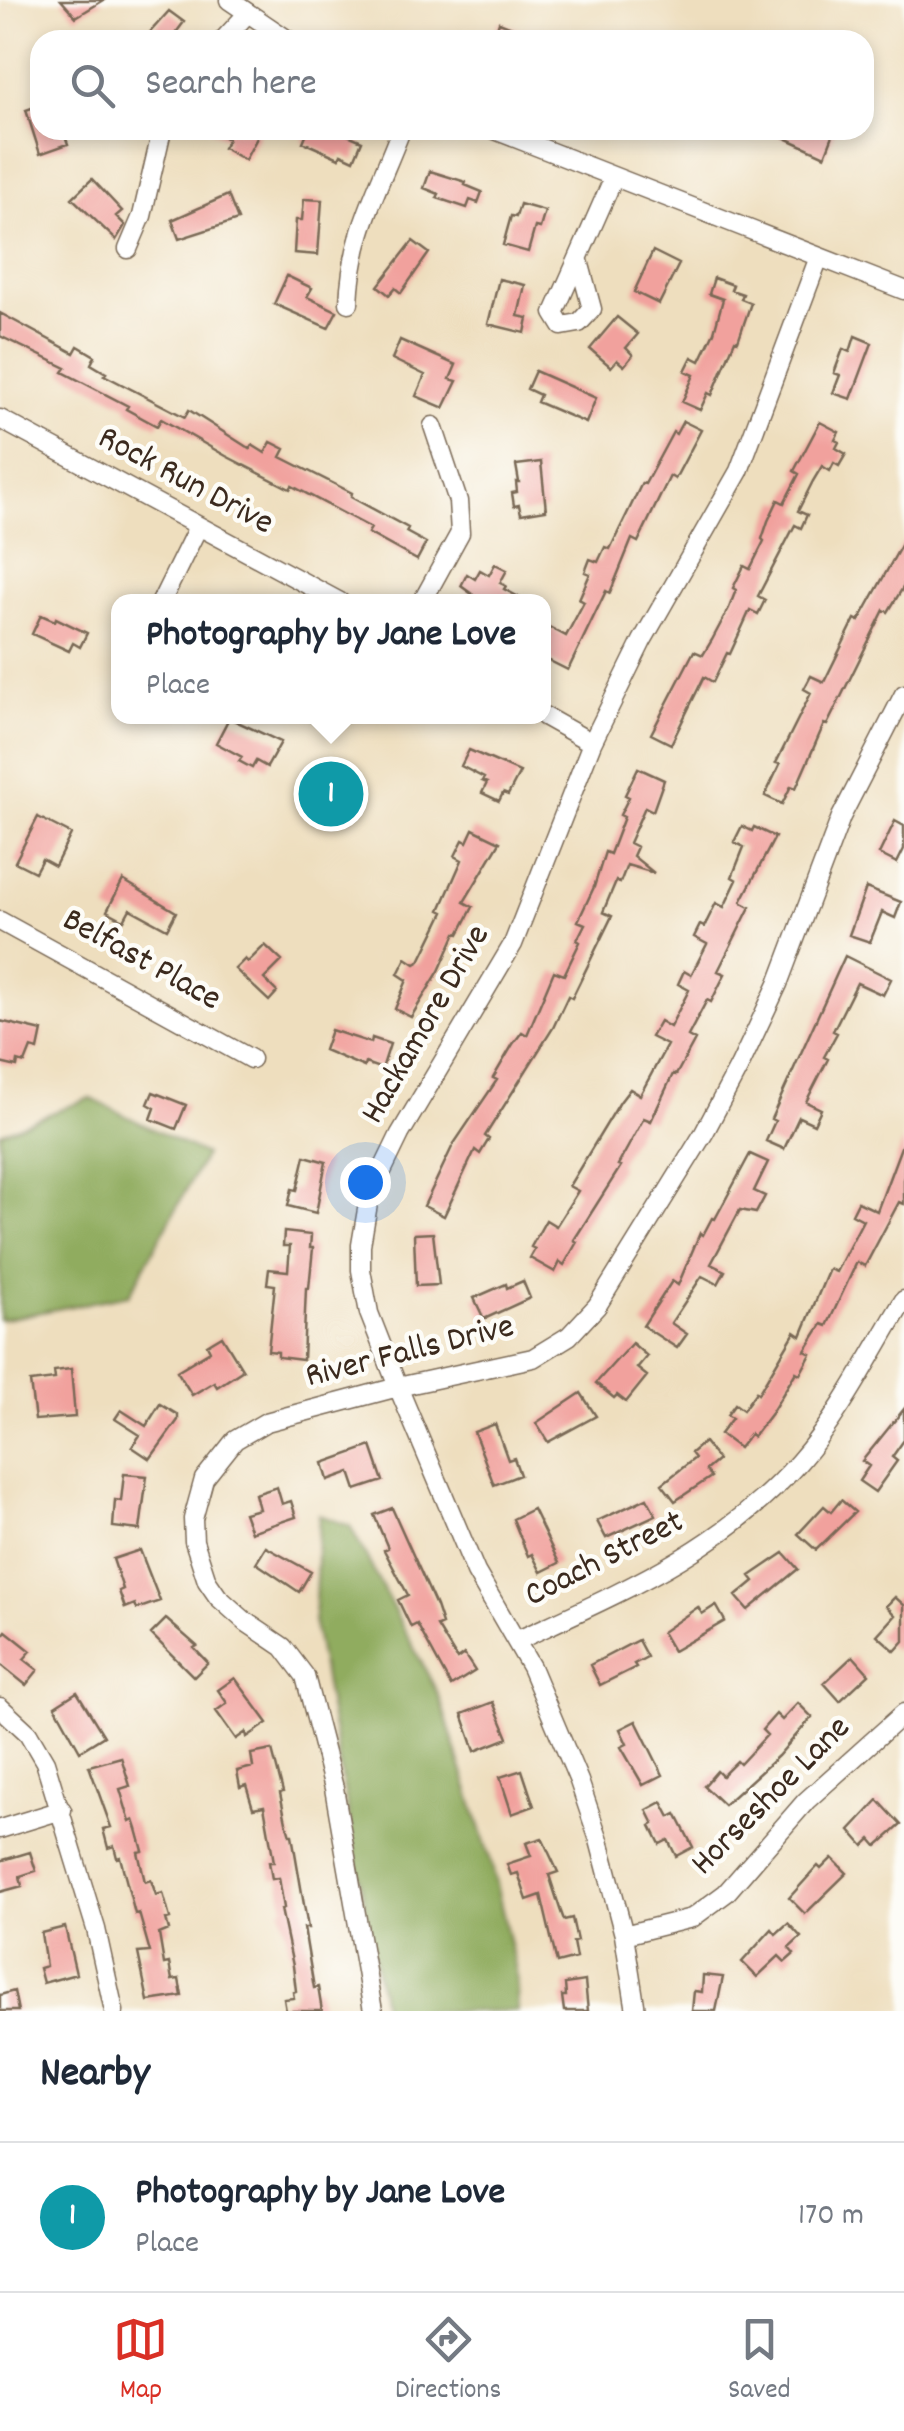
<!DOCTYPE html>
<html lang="en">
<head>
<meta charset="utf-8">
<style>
	body { margin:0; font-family:Dekko,sans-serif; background:#f6f6f7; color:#1f2937 }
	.you { position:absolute; left:365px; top:1182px; width:35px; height:35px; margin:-25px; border:8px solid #fff; border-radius:50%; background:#1a73e8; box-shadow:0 0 0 15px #1a73e833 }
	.badge { display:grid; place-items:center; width:65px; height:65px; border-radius:50%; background:#d93025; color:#fff; font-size:32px; font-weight:700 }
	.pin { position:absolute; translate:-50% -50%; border:5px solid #fff; box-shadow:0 2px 10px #0006 }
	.popup { position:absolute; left:111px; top:594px; width:440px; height:130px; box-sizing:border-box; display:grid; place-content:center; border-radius:20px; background:#fff; filter:drop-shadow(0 2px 8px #0005); font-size:32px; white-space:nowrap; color:#747a83 }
	.popup b { font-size:38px; color:#1f2937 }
	.popup::after { content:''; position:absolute; left:50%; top:100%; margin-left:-20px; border:20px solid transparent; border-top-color:#fff }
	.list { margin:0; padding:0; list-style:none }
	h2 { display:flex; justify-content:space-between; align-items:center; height:130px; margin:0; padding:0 40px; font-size:42px }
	h2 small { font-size:32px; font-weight:400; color:#747a83 }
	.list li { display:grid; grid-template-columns:65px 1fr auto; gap:30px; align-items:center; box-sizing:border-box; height:150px; padding:0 40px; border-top:2px solid #e0e1e3 }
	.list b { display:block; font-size:38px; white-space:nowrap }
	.list p { margin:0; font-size:32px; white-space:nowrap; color:#747a83 }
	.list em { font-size:32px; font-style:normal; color:#747a83 }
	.icon { flex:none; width:55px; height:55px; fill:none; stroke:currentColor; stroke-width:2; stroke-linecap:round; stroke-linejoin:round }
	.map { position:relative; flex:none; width:904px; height:2011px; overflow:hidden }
	.search { position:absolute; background:#fff; box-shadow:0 5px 15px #0003; left:30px; right:30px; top:30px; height:110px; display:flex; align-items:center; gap:25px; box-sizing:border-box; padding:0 35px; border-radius:30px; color:#747a83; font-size:38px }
	.sheet { height:280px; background:#fff }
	nav { display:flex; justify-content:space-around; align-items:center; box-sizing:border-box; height:140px; border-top:2px solid #e0e1e3; background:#fff; font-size:28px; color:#747a83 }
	nav a { display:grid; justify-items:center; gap:5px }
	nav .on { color:#d93025 }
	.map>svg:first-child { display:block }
</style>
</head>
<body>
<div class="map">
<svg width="904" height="2011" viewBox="0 0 904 2011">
	<rect width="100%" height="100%" fill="#fdfcf7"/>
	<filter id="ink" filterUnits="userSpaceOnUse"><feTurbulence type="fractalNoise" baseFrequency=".01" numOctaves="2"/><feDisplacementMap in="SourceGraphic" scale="20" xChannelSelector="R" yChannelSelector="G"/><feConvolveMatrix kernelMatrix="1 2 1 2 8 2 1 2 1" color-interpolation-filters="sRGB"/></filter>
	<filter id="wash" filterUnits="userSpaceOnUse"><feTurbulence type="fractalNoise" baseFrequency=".0048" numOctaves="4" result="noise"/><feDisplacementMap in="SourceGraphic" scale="40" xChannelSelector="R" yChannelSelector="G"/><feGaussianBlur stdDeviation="2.25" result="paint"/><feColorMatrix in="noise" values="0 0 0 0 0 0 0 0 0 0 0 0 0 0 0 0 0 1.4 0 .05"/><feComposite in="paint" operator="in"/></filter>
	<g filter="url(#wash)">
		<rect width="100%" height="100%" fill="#eedebe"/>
		<path fill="#90ac5e" stroke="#666b3e" stroke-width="2.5" d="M90 1098 205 1155 129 1295 0 1320V1133Z
			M319 1515 350 1526 439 1696 491 1862 516 1971 518 2011H384L314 1624Z"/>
		<g id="blocks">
			<path fill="#f1a19d" d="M61 0H104L76 17Z
				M169 11 184 22 172 38 175 40H143Z
				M499 22 543 39V40H493Z
				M40 105V130H63L68 144 40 154 26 110Z
				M210 130H251L259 134 245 160 223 148 228 139Z
				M308 130H336L362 141 354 160 341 154 339 158 303 142Z
				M768 130H835L825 156Z
				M430 171 466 182 465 185 482 192 478 203 470 200 467 208 437 198 439 194 424 188Z
				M92 179 122 211 116 216 125 225 116 240 72 198Z
				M228 195 238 220 179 239 172 220Z
				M304 199 322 200 318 255 294 253 296 220H302Z
				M520 204 545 211 540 228 535 227 528 252 503 245 511 216 516 217Z
				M413 241 429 253 401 293 395 288 389 295 378 286Z
				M653 251 679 264 659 304 634 292Z
				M287 276 312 288 307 297 337 311 328 328 274 304Z
				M714 278 733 285 731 290 743 294 741 299 751 303 738 341 735 340 712 395 708 393 700 410 682 402 694 375 685 371 692 357 700 361 714 332 723 299 709 294Z
				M499 279 525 285 518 316 528 318 525 333 488 324Z
				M0 313 74 353 78 346 95 356 91 364 106 373 104 375 185 417 189 410 250 449 252 445 265 453 271 442 285 449 281 457 352 493 351 497 408 528 406 532 426 543 417 560 368 533 371 528 292 486 290 489 226 456 161 419 157 426 126 409 128 406 63 372 66 368 0 336Z
				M617 317 638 334 626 348 633 355 624 366 617 360 611 367 590 349Z
				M855 336 872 343 851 399 833 393 840 375 834 373 843 349 850 352Z
				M400 340 456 365 450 379 457 381 444 408 416 396 425 375 392 359Z
				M535 371 596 398 586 423 537 402 540 395 527 389Z
				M683 421 701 430 675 479 670 476 638 542 632 539 610 593 606 591 568 670 544 658V639L549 627 566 636 584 602 579 599 590 574 585 572 590 559 598 562 605 547 610 549 642 483 645 484 673 432 676 434Z
				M820 422 839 432 835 440 839 442 836 448 846 454 839 466 834 463 830 471 822 466 813 481 798 511 807 515 801 528 795 525 758 596 765 600 758 614 750 610 730 654 727 653 713 682 704 677 671 744 651 734 694 651 703 655 712 640 729 608 736 590 733 588 744 566 750 569 764 541 762 539 768 521 778 500 784 503 799 474 794 471Z
				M541 462 546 510 521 514 519 505 514 506 512 493 517 492 516 482H519L516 465Z
				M904 540V586L888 612 884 610 827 725 824 724 796 788 791 786 782 804 765 796 780 764 776 763 811 693 804 689 811 676 824 682 855 619 859 621Z
				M495 564 507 570 500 583 506 586 504 589 528 602H483L461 586 467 574 475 579 480 570 489 575Z
				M41 615 55 621 56 618 87 633 80 647 73 643 69 651 32 634Z
				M229 718 281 742 267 767 256 761 252 768 239 761 242 757 216 743Z
				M469 750 520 772 508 795 503 793 499 801 482 793 487 783 482 781 484 778 461 766Z
				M638 768 664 780 653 811 645 807 629 843 637 847 633 856 654 873 627 865 620 883 616 881 603 912 612 916 572 998 568 996 553 1028 485 1136 489 1139 480 1154 475 1150 444 1216 424 1206 453 1145 497 1080 493 1078 513 1044 522 1032 527 1035 554 971 564 975 580 942 577 940 585 924 578 921 594 887 605 852 610 854 624 817 620 815 629 797 625 795Z
				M315 769 362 791 348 819 301 796Z
				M38 817 71 834 55 866 42 859 35 872 15 862Z
				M895 821 904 826V849L897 863 879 854Z
				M742 826 752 831 754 827 775 837 741 902 750 907 718 971 725 974 711 1002 707 1000 688 1036 695 1040 676 1075 673 1074 651 1121 644 1118 618 1165 621 1166 574 1240 577 1242 564 1265 560 1262 555 1272 530 1258 535 1249 531 1247 546 1220 556 1226 578 1191 569 1186 620 1102 630 1089 640 1095 667 1045 651 1037 660 1021 670 1027 689 990 678 984 684 971 691 975 707 944 694 937 700 925 704 927 716 903 724 907 737 880 732 877 744 847 734 842Z
				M473 829 500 842 464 902 473 907 459 934 456 933 439 971 411 1017 395 1009 407 980 398 974 406 958 415 964 420 961 444 912 440 910 462 860 455 856 463 840 467 842Z
				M123 880 176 912 167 929 130 909 124 920 107 911Z
				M866 888 901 902 895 918 882 912 870 942 849 935Z
				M265 945 282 961 264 979 277 992 269 1001 235 969 245 959 248 962Z
				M845 956 891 979 883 995 857 983 833 1031 837 1033 824 1057 828 1059 806 1102 821 1109 814 1124 799 1117 784 1149 766 1141 775 1121 771 1119Z
				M0 1021 42 1031 38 1050 31 1048 25 1063 18 1061 17 1067 0 1063Z
				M331 1030 371 1043 372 1038 390 1044 382 1069 365 1063 364 1067 324 1050Z
				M153 1092 186 1105 176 1129 151 1119 155 1108 148 1104Z
				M904 1139V1204L899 1202 865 1266 857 1262 827 1326 822 1324 805 1351 811 1354 800 1374 796 1372 772 1412 753 1437 750 1434 739 1448 720 1434 732 1418 727 1415 735 1404 743 1410 756 1392 758 1394 795 1332 801 1336 829 1269 836 1272 863 1220 852 1214 858 1202 877 1211Z
				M750 1154 768 1162 754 1191 765 1196 756 1213 740 1210 711 1264 725 1271 718 1284 702 1276 671 1323 687 1334 677 1348 643 1326 672 1281 678 1285 700 1233 703 1235 712 1218 715 1219Z
				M305 1156 326 1162 316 1213 288 1206 292 1189 297 1190Z
				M284 1232 311 1235 310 1248H313L309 1288H306L303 1360 278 1357V1352L268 1351 275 1285 267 1284 269 1269 288 1271 290 1246H283Z
				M433 1233 439 1285 416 1286 414 1234Z
				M523 1281 530 1298 484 1319 474 1298 506 1284 507 1288Z
				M222 1336 243 1370 217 1387 214 1382 192 1395 177 1371 210 1351 207 1345Z
				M632 1343 647 1356 637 1368 647 1376 626 1402 617 1395 614 1398 596 1383Z
				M71 1369 75 1417 35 1420 30 1382 55 1379 54 1371Z
				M581 1393 596 1416 548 1442 536 1423Z
				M160 1404 178 1415V1420L150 1459 132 1447 140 1435 115 1419 121 1410 146 1426Z
				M904 1409V1440L892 1457 897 1461 875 1492 859 1481 869 1466 862 1461Z
				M495 1424 508 1460 514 1458 520 1475 494 1485 474 1432Z
				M704 1442 718 1460 706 1470 711 1477 675 1501 662 1484 695 1458 691 1453Z
				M371 1446 383 1481 356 1490 350 1472 328 1480 323 1463Z
				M124 1474 147 1476 140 1530 113 1527 115 1500 121 1501Z
				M277 1487 282 1504 291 1501 296 1517 251 1532 244 1513 259 1509 255 1494Z
				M647 1498 656 1515 606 1538 597 1521Z
				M841 1500 855 1512 816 1550 798 1534 824 1506 831 1512Z
				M392 1508 436 1606 442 1624 437 1626 457 1659 464 1654 475 1671 451 1686 417 1624 411 1627 398 1600 408 1595 384 1550 388 1548 374 1515Z
				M533 1509 559 1563 541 1572 532 1554 528 1556 513 1519Z
				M266 1547 311 1572 299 1592 256 1563Z
				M140 1550 160 1601 137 1609 135 1604 125 1608 119 1591 123 1589 113 1559Z
				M784 1553 798 1569 748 1610 736 1596 754 1581 750 1576Z
				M895 1597 904 1605V1641L895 1651 877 1635 895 1615 886 1606Z
				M716 1605 725 1621 673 1651 662 1632 698 1607 702 1614Z
				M166 1619 197 1646 194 1648 208 1663 194 1677 151 1634Z
				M6 1631 31 1651 24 1659 38 1670 26 1685 0 1664V1639Z
				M638 1640 647 1657 634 1664 636 1667 600 1685 590 1665Z
				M853 1656 869 1674 840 1701 824 1683Z
				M235 1678 268 1723 247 1737 246 1732 236 1739 216 1711 227 1703 218 1690Z
				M77 1692 104 1736 80 1751 55 1706Z
				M493 1702 508 1738 475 1751 462 1714Z
				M798 1703 812 1717 778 1756 724 1805 704 1786 717 1771 722 1776 737 1761 740 1764 767 1735 762 1730 776 1714 782 1720Z
				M636 1721 663 1775 643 1785 621 1747 627 1744 620 1729Z
				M272 1750 283 1792 280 1793 286 1822 290 1835H292L308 1928H304L314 1988 318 1987 322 2011H286L284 1999 294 1998 293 1992 296 1991 293 1966 281 1909 284 1908 279 1878 272 1879 269 1862H274L264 1806 253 1808 246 1785 240 1787 237 1771 253 1767 251 1754Z
				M121 1757 130 1786 120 1789 130 1822 134 1820 137 1829 143 1851 138 1852 145 1882 151 1880 156 1895 163 1893 170 1918 166 1919 169 1930 159 1934 164 1964 169 1963 172 1980 179 1979 182 1996 148 2001 138 1953 150 1952 139 1913 135 1914 120 1857 117 1858 114 1846 108 1848 103 1829 111 1827 89 1766Z
				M522 1770 534 1806 512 1814 500 1777Z
				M878 1800 901 1825 877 1846 871 1839 864 1846 850 1830Z
				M662 1802 670 1817 676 1814 693 1847 676 1856 668 1840 660 1844 651 1826 654 1824 647 1810Z
				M542 1838 558 1872 549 1875 560 1909 564 1920 572 1918 577 1941 573 1942 576 1958 557 1963 541 1895 527 1900 518 1873 511 1875 507 1864 531 1856 526 1843Z
				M30 1852 36 1871 20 1876 22 1886 0 1892V1861Z
				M832 1858 847 1873 805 1914 789 1898 818 1866 821 1869Z
				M788 1923 801 1937 789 1948 794 1954 785 1962 779 1956 757 1977 742 1962 772 1929 776 1934Z
				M65 1927 76 1974 43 1983 39 1968 46 1966 41 1933Z
				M703 1975 723 1977 716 2011H692L694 1991 702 1992Z
				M585 1981 588 2011H564L562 1996H566L565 1984Z
				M14 1991 18 2011H0V1995Z"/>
		</g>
	</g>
	<g filter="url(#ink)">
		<use href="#blocks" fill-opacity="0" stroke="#7a6956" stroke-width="2.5"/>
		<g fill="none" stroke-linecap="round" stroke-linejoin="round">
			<g stroke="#7a6956" stroke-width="21">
				<path id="minor" d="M229 0 288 40
					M223 40 247 14
					M495 130 904 290
					M128 249 142 216 162 130
					M579 261 592 309 579 323 562 326 554 313 614 177
					M349 303C352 232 377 193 401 130
					M0 419 340 602
					M161 602 198 527
					M422 602 460 533 458 501 433 426
					M544 716 592 743
					M0 921 251 1059
					M516 1641C621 1592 721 1551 799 1462 841 1414 871 1354 904 1300
					M0 1707 28 1733 45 1762 96 1929 114 2011
					M0 1829 62 1810
					M624 1935 692 1918 726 1893 806 1801 904 1713
					M373 2011 334 1788 305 1676 283 1647 246 1622 218 1597 207 1581 194 1541 193 1519 204 1479 235 1440 266 1422 398 1387 533 1358 569 1336 597 1306 704 1133 739 1067 778 984 841 817 904 694
					M636 2011 624 1935 599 1840 579 1781 531 1667 476 1572 398 1387 369 1313 361 1270V1245L369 1198 400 1134 513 944 592 743 642 641 739 471 819 257"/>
			</g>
			<use href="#minor" stroke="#fff" stroke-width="18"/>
		</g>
	</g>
	<g text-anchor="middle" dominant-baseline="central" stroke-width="9" stroke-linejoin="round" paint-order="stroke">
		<g font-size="35" fill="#3b2a1e" stroke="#fdfcf7">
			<text transform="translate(185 482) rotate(28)">Rock Run Drive</text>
			<text transform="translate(141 961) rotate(29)">Belfast Place</text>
			<text transform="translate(427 1025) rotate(-60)">Hackamore Drive</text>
			<text transform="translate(410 1353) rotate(-14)">River Falls Drive</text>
			<text transform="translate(605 1560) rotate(-27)">Coach Street</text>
			<text transform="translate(772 1797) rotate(-45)">Horseshoe Lane</text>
		</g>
	</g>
</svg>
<div class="you"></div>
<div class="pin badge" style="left:331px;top:794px;background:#0f9aa8">1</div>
<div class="popup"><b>Photography by Jane Love</b>Place</div>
<div class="search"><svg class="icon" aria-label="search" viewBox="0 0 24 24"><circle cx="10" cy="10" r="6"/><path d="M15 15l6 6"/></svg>Search here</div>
</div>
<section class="sheet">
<h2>Nearby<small></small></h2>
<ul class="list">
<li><span class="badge" style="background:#0f9aa8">1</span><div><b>Photography by Jane Love</b><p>Place</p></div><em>170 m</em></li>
</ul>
</section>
<nav>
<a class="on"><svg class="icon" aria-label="map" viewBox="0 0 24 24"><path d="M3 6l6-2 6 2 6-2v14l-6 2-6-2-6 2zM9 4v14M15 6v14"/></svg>Map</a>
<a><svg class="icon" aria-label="directions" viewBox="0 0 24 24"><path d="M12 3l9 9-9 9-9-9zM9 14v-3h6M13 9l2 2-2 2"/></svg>Directions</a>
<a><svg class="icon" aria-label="saved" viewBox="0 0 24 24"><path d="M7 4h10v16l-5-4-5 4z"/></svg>Saved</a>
</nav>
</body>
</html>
